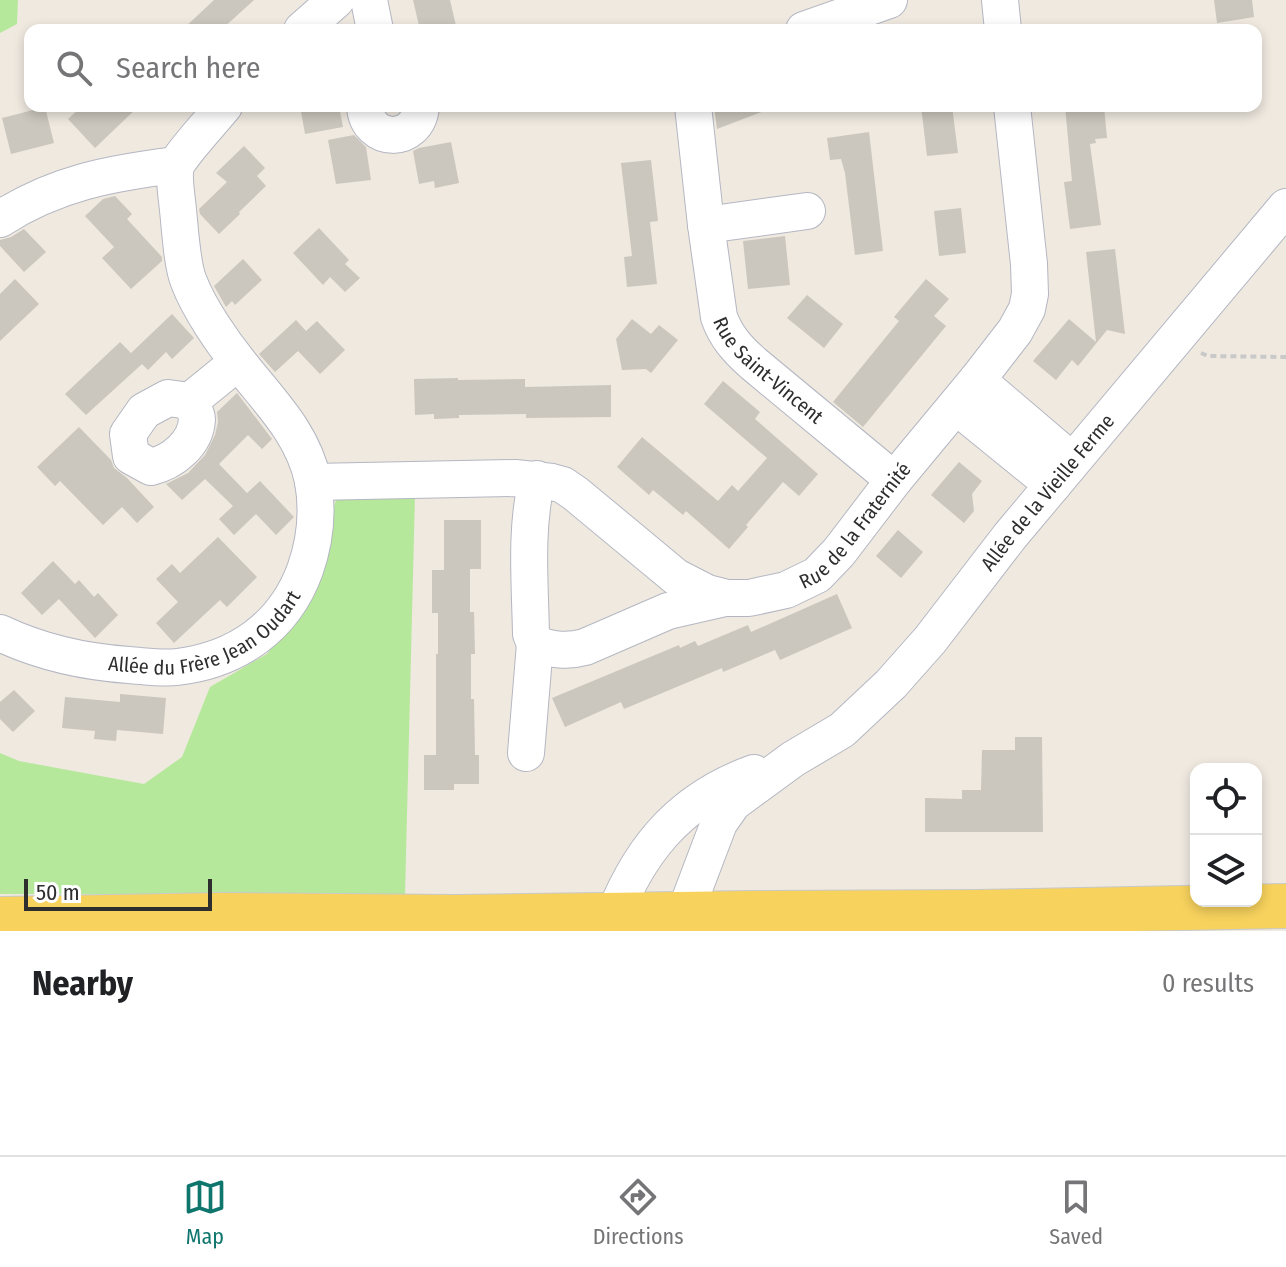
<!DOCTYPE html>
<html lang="en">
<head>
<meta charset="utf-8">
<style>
	body { margin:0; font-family:"Fira Sans Condensed",sans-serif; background:#f6f6f6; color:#202124 }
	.controls { position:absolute; right:24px; bottom:24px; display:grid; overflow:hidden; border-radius:16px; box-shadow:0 4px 12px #0003 }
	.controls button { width:72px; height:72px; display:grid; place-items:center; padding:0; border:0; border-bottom:2px solid #e0e0e0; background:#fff; color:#202124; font:40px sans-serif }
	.scale { position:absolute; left:24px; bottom:20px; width:188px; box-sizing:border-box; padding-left:8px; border:4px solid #2e2e2e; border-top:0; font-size:22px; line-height:28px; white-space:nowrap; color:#2e2e2e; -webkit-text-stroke:6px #fff; paint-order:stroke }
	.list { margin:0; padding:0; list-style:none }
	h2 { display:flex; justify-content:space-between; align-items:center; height:104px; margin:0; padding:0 32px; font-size:34px }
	h2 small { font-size:26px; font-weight:400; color:#757577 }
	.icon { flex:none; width:44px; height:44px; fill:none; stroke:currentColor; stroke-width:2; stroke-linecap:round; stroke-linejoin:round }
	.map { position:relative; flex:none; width:1286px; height:931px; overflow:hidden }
	.search { position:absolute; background:#fff; box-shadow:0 4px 12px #0003; left:24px; right:24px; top:24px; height:88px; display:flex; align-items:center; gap:20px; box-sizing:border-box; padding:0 28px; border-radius:16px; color:#757577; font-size:30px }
	.sheet { height:224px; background:#fff }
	nav { display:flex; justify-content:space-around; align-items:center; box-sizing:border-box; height:112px; border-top:2px solid #e0e0e0; background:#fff; font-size:22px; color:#757577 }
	nav a { display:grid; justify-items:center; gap:4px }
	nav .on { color:#0f766e }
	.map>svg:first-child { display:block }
</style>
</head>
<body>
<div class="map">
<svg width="1286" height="931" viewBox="0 0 1286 931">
	<rect width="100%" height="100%" fill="#efe9e0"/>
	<path fill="#b6e89b" d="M0 0H18L17 24 0 33Z
		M338 493 415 495 405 895 0 894V753L19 761 144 784 182 757 210 687 267 654 306 602Z"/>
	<path fill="#cbc7be" d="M214 0H254L221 30H182Z
		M413 0H450L457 30H420Z
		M1214 0H1252L1254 17 1217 23Z
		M82 106H139L95 148 68 119Z
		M300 106H339L343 127 305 134Z
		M714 106H771L772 108 717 129Z
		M921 106H952L958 153 927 156Z
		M1065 106H1104L1107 138 1095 139 1096 143 1090 144 1101 225 1070 229 1064 182 1072 181Z
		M45 107 54 143 11 154 2 118Z
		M869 132 883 251 855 255 845 173 841 159 830 160 827 138Z
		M354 135 366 147 371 180 336 184 328 140Z
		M451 142 459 183 435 188 434 181 419 184 413 151 419 148Z
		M244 146 265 168 257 176 266 186 239 212 240 214 219 234 200 214 199 209 227 182 216 173Z
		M651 160 658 221 650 222 657 284 627 287 624 257 632 256 621 163Z
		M115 196 132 214 127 219 162 257V261L131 289 102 258 114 247 85 216 103 199Z
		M961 208 966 253 939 256 934 211Z
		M319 228 349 260 345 264 360 278 345 292 330 277 323 285 293 253Z
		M24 229 46 252 24 272 0 246V240L11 237Z
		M785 236 790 285 748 289 743 241Z
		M1115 249 1125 334 1107 330 1078 366 1072 360 1056 380 1033 361 1069 319 1096 342 1086 252Z
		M243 259 262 280 235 305 232 301 226 307 214 286Z
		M15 279 39 304 0 341V294Z
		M926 279 949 299 934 316 946 326 863 427 833 402 899 321 894 317Z
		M807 295 843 324 824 348 787 318Z
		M172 314 194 338 172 359 166 352 148 370 136 358 142 364 86 415 65 394 120 342 131 353Z
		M632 319 651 334 659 325 678 340 651 373 646 369 622 370 616 339Z
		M296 320 306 331 317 321 345 350 320 374 298 351 275 372 259 354Z
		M458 378V380L525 379V387L611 385V417L526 418V414L459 415V418L434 419V414L415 415 414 379Z
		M723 381 760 412 755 419 818 474 799 496 783 482 746 525 748 527 729 549 686 511 683 515 653 490 649 495 617 467 642 437 718 501 732 485 738 491 767 458 704 404Z
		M237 393 272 439 262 449 248 435 219 464 247 493 260 481 294 517 276 535 256 514 234 535 219 519 233 506 205 479 182 500 166 484 188 473 205 455 215 435 218 422 217 412Z
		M79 427 111 460 114 468 127 478 154 507 137 523 122 507 103 525 60 481 55 486 37 467Z
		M959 462 982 481 972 494 974 511 964 523 931 495Z
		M444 520H481V569H470V612H474L475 654H471V699H474L475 755H479V784H454V790H424V755H436V654H438V613H432V570H444Z
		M898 530 923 552 901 578 876 556Z
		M218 537 257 577 227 607 220 600 174 643 156 623 178 602 156 579 172 564 180 573Z
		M53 561 75 584 79 580 94 597 98 593 118 615 95 638 59 599 42 615 21 593Z
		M837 594 852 628 780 660 775 650 723 672 722 668 624 709 621 702 565 727 552 698 679 645 680 648 695 641 698 646 748 625 751 632Z
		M14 690 35 711 13 732 0 719V702Z
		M120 694 166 698 163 734 117 730 116 741 94 739 95 731 62 728 65 697 120 702Z
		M1015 737H1042L1043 832H925V798L962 799V790H981L982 750H1015Z"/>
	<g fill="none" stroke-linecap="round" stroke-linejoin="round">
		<g stroke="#b4b7c2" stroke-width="38">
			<g id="minor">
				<path d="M369 0 375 30"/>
				<path d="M1000 0 1003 30"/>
				<path d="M302 30 336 0"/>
				<path d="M804 30 889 0"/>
				<path d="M365 106C367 144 418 145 421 106"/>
				<path id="s1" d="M693 106 706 225 719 317C726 337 738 350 754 364L894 480"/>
				<path d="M0 219C56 183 111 173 176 165"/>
				<path d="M706 225 807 211"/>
				<path d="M977 380 1072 461"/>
				<path d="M190 401C193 407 197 414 197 419 196 444 172 462 151 467L131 456 128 434 144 411 168 398 190 401 238 362"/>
				<path d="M956 406 1053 485"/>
				<path d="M537 479C525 530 530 582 531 634L535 644C553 650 567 652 585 647L668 611 725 598"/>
				<path id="s2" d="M313 482 515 478 552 482 563 485 576 494 676 577 707 593 727 598H749L786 590 817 575 839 552 894 480 977 380 1015 331 1027 309 1030 294 1029 264 1012 106"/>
				<path id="s3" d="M0 633C40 652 85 662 129 665 144 666 162 669 177 667 237 660 284 627 305 570 315 542 318 510 313 481 303 433 269 401 240 364 222 342 199 308 189 282 182 266 180 228 178 210 177 198 172 172 178 162 189 145 211 122 224 106"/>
				<path d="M526 753 535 644"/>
				<path d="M608 931C635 855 676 801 754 773"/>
				<path id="s4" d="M678 931 719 823 733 803 793 759 842 730 891 684 930 640 1010 536 1286 207"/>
			</g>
		</g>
		<g stroke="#c9c9c9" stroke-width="46">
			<path id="major" d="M0 919 219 915 455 917 752 913 977 912 1286 906"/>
		</g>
		<path stroke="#c9c9c9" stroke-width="4" stroke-dasharray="6 4" stroke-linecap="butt" d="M1201 353 1208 356 1286 357"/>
		<use href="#minor" stroke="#fff" stroke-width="36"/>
		<use href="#major" stroke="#f7d25d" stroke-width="44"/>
	</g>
	<g text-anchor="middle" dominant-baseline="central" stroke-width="7" stroke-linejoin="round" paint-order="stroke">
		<g font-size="20" fill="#2e2e2e" stroke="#fff">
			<text stroke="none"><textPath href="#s1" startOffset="286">Rue Saint-Vincent</textPath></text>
			<text stroke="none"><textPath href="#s4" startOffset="586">Allée de la Vieille Ferme</textPath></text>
			<text stroke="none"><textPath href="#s2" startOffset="608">Rue de la Fraternité</textPath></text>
			<text stroke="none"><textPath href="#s3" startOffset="220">Allée du Frère Jean Oudart</textPath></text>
		</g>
	</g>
</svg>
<div class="controls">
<button><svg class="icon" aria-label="locate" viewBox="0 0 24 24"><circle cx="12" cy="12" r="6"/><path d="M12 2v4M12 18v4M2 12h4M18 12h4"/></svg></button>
<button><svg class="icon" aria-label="layers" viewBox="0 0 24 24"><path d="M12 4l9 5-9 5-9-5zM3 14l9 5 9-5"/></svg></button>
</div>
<div class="scale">50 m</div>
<div class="search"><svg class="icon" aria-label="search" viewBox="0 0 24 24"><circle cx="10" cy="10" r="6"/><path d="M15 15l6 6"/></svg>Search here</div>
</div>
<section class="sheet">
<h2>Nearby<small>0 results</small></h2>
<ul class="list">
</ul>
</section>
<nav>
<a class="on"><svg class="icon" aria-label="map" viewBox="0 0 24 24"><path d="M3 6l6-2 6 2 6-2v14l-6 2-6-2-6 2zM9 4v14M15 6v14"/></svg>Map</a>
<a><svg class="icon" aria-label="directions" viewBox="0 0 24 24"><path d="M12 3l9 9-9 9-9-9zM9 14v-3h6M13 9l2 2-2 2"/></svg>Directions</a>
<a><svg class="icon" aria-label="saved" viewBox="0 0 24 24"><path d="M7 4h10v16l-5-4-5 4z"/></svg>Saved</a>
</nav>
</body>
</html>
